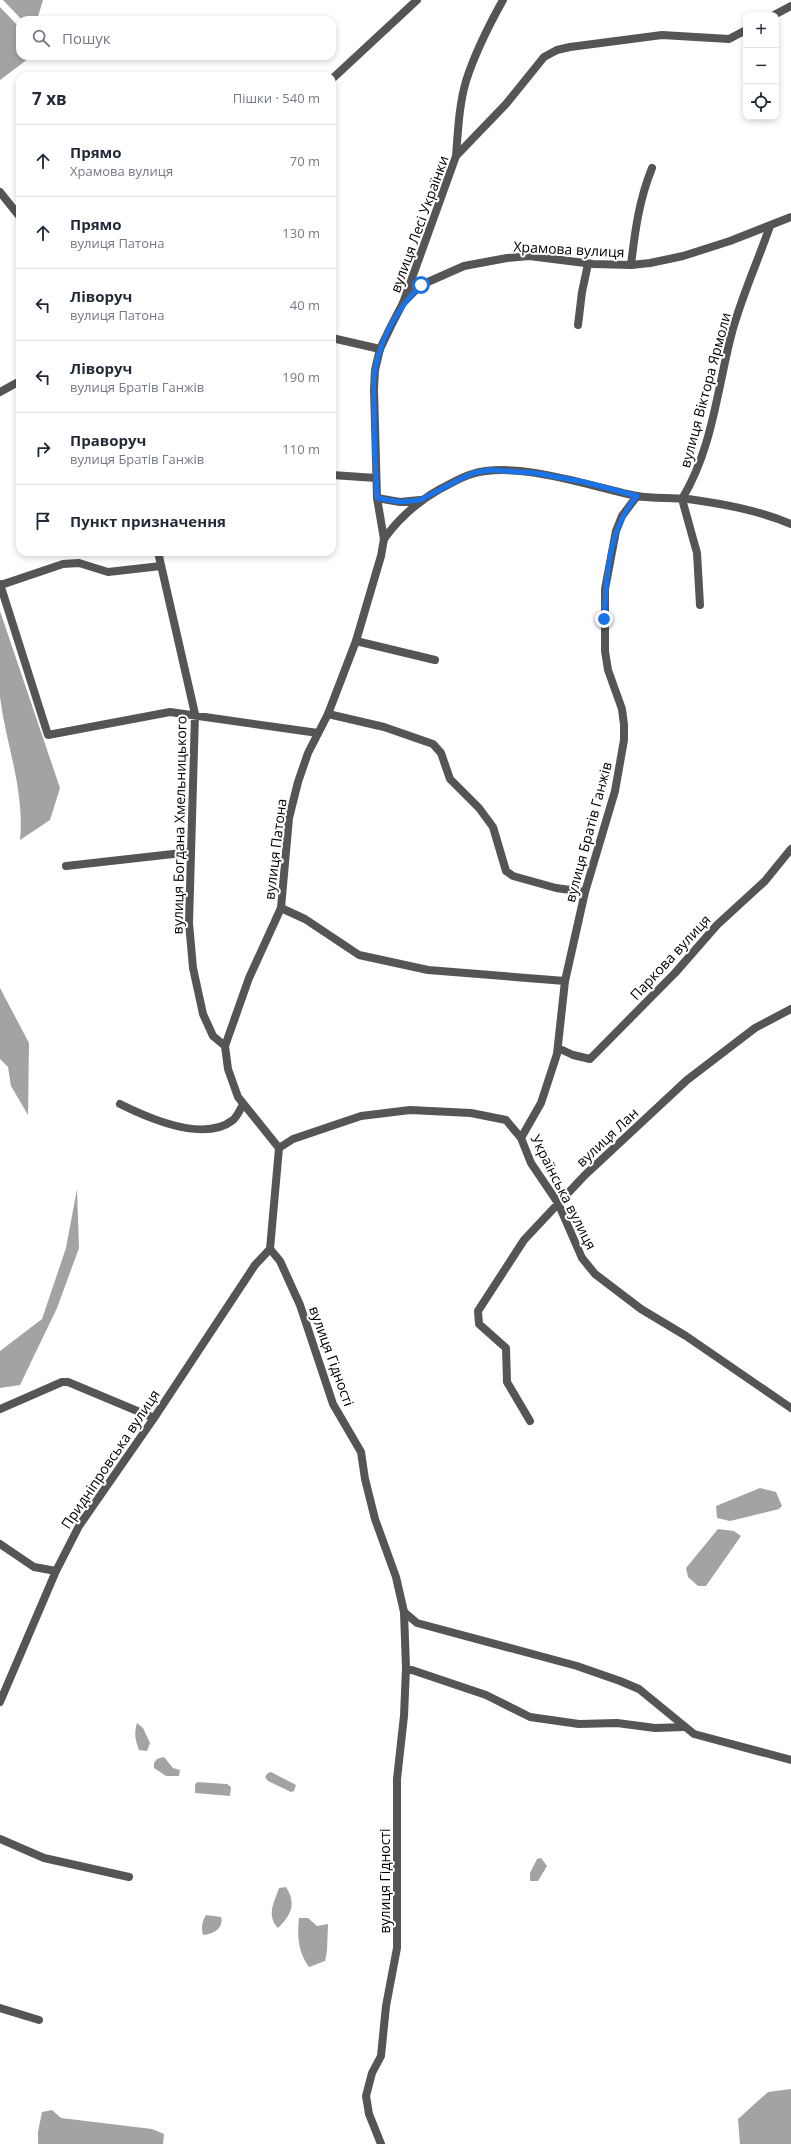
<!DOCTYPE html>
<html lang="uk">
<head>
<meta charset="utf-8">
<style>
	body { margin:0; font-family:"Open Sans",sans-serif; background:#f6f6f7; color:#1f2937 }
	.controls { position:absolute; right:12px; top:12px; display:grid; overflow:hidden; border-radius:8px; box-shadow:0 2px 6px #0003 }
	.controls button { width:36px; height:36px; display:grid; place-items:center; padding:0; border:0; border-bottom:1px solid #e0e1e3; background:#fff; color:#1f2937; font:20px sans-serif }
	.stop { position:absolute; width:12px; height:12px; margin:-9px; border:3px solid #1a73e8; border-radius:50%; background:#fff }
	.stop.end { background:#1a73e8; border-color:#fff; box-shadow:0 1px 4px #0008 }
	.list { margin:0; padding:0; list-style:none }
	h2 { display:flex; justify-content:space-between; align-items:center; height:52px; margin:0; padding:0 16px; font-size:17px }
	h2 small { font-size:13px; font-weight:400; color:#747a83 }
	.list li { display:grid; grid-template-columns:26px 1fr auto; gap:12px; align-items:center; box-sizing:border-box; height:72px; padding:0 16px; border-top:1px solid #e0e1e3 }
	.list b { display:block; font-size:15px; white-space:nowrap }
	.list p { margin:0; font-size:13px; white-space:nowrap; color:#747a83 }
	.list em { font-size:13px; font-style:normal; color:#747a83 }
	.icon { flex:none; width:22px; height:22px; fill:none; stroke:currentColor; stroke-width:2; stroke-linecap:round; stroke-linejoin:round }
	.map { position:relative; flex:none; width:791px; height:2144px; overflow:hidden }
	.search { position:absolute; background:#fff; box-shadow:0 2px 6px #0003; left:16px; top:16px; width:320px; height:44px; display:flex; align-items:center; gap:10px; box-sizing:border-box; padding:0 14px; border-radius:12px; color:#747a83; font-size:15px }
	.panel { position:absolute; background:#fff; box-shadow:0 2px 6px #0003; left:16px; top:72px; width:320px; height:484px; border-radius:12px }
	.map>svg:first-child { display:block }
</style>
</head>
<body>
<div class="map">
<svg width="791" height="2144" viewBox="0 0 791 2144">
	<rect width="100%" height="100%" fill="#fff"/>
	<path fill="#a3a3a3" d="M3 0H43L37 20H22Z
		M0 7 20 28V56H32L0 80Z
		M0 611 60 788 50 820 20 840C25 791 6 745 0 697 0 669 0 639 0 611Z
		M0 988 29 1043 28 1115 11 1086 8 1067 0 1059Z
		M77 1189 79 1248 57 1308 20 1385 0 1388V1351L42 1319 66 1248Z
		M760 1488 776 1492 782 1506 779 1509 730 1521 717 1518 716 1506Z
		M718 1529 734 1531 741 1536 706 1586H698L688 1577 686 1568Z
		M137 1723 143 1728 150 1743 147 1751 139 1750C135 1740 134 1733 137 1723Z
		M164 1757 173 1768 180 1770 179 1776H166L154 1768V1763L157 1759Z
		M271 1772 296 1785 294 1791 291 1792 268 1781 265 1777 268 1773Z
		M197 1782 227 1784 231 1787 230 1796 195 1793V1785Z
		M541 1858 547 1866 538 1881H530V1873L537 1859Z
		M286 1887C297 1904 291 1915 278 1928 266 1915 274 1903 279 1888Z
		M206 1915 221 1917C224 1929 213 1934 203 1935 201 1928 202 1921 206 1915Z
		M299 1918H308L317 1926 328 1924 327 1951 325 1961 309 1967C298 1952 297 1936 299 1918Z
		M791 2089V2144H740L738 2119 768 2092Z
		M52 2110 61 2118 152 2129 164 2134 163 2144H38V2132L42 2112Z"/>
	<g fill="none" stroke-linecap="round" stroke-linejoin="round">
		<path stroke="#555" stroke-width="8" d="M774 15 791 6
			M332 79 417 0
			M456 156C458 131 459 105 466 81 475 53 489 25 503 0
			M0 192 20 217
			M631 265C635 231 639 200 652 168
			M403 303 456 156 506 104 544 57 557 50 570 47 662 35 729 39 746 30
			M578 325 582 292 588 264
			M332 338 380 349
			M0 392 20 381
			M332 475 376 478
			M377 498 400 502 420 500
			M682 499C712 450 717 391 731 336 740 300 758 261 770 226
			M682 499 697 553 700 605
			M384 539C399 518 417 502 440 489 450 484 461 477 472 474 517 460 592 487 637 496 653 499 671 497 688 499 723 504 758 510 791 524
			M158 552 195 714 189 923 193 968 203 1014 213 1036 225 1046
			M0 584 48 735 170 712 318 733
			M1 585 63 564 79 563 108 572 161 566
			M356 641 435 660
			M328 714 384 727 433 744 441 753 450 779 479 808 493 827 506 871 513 876 556 888 585 892
			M66 866 191 852
			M281 908 305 919 359 955 428 970 565 981
			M558 1048 573 1055 590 1059 675 973 717 925 765 881 791 849
			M120 1104C148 1118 204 1143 233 1120 237 1117 240 1109 243 1105
			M521 1138 541 1103 557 1054 565 981 585 892 615 791 624 740V725L622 709 608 670 605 651V589L616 531 622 516 637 496
			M279 1148 293 1139 361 1116 410 1110 471 1113 506 1120 521 1138 531 1163 558 1203 582 1258 595 1274 641 1309 686 1336 791 1408
			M0 1409 62 1382H68L154 1418
			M530 1421 507 1382 506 1348 479 1324 478 1311 524 1240 585 1175 687 1080 755 1028 791 1009
			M0 1544 34 1567 56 1571
			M406 1668 486 1695 530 1717 579 1724 617 1723 655 1728 685 1727
			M0 1702 56 1571 79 1526 154 1418 255 1265 270 1249
			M0 1839 44 1858 129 1877
			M0 2008 39 2020
			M381 2144 369 2114 366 2096 372 2073 381 2056 386 2006 397 1948V1779L404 1716 406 1668 404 1612"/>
		<path stroke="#555" stroke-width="8" d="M791 217 730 241 683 256 650 263 631 265 593 264 529 256 507 258 464 266 421 285 403 303 391 326 380 349 375 370 374 389 377 498 384 539 381 556 356 641 328 714 308 753 298 782 289 818 281 908 249 978 225 1046 228 1069 238 1097 279 1148 270 1249 280 1261 300 1305 333 1404 361 1452 365 1479 375 1519 396 1577 404 1612 417 1623 577 1666 620 1681 639 1689 694 1734 791 1760"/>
	</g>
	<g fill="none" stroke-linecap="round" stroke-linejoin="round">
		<path stroke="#1a73e8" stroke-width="5" d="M421 285C398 308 381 337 375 369 372 383 374 398 374 412 374 441 375 469 377 498L400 502 420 500 460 479 473 473 490 470 535 473 584 482 637 496C608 528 606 577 604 619"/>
	</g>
	<g text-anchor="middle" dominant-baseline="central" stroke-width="4" stroke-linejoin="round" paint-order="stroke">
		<g font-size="14" fill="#000" stroke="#fff">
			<text transform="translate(419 224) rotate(-70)">вулиця Лесі Українки</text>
			<text transform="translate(569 249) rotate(3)">Храмова вулиця</text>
			<text transform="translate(705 390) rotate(-75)">вулиця Віктора Ярмоли</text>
			<text transform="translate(179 825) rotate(-89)">вулиця Богдана Хмельницького</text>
			<text transform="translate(588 832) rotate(-75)">вулиця Братів Ганжів</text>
			<text transform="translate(275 849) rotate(-83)">вулиця Патона</text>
			<text transform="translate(670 957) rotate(-47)">Паркова вулиця</text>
			<text transform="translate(607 1137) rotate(-43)">вулиця Лан</text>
			<text transform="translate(564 1192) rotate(63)">Українська вулиця</text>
			<text transform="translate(332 1356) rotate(70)">вулиця Гідності</text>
			<text transform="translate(110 1459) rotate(-56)">Придніпровська вулиця</text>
			<text transform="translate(384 1881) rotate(-90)">вулиця Гідності</text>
		</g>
	</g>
</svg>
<div class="controls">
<button>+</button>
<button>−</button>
<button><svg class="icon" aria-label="locate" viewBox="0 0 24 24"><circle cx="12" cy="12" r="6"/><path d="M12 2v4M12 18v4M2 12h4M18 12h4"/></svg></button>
</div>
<div class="stop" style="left:421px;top:285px"></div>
<div class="stop end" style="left:604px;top:619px"></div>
<div class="search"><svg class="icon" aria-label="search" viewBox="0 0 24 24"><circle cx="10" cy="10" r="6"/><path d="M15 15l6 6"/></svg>Пошук</div>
<section class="panel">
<h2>7 хв<small>Пішки · 540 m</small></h2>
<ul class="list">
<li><svg class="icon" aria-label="ahead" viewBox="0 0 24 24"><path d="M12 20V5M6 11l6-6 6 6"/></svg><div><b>Прямо</b><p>Храмова вулиця</p></div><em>70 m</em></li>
<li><svg class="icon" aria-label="ahead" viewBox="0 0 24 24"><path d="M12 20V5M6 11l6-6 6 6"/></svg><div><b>Прямо</b><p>вулиця Патона</p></div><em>130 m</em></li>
<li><svg class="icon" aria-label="left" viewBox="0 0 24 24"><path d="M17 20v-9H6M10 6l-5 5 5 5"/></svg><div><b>Ліворуч</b><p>вулиця Патона</p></div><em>40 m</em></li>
<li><svg class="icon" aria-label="left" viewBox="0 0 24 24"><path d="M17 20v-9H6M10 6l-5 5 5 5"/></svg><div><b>Ліворуч</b><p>вулиця Братів Ганжів</p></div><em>190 m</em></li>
<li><svg class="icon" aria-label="right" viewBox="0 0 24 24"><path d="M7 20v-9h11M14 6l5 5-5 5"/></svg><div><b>Праворуч</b><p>вулиця Братів Ганжів</p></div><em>110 m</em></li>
<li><svg class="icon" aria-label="arrive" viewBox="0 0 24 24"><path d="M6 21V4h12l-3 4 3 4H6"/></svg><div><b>Пункт призначення</b></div></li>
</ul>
</section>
</div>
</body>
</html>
